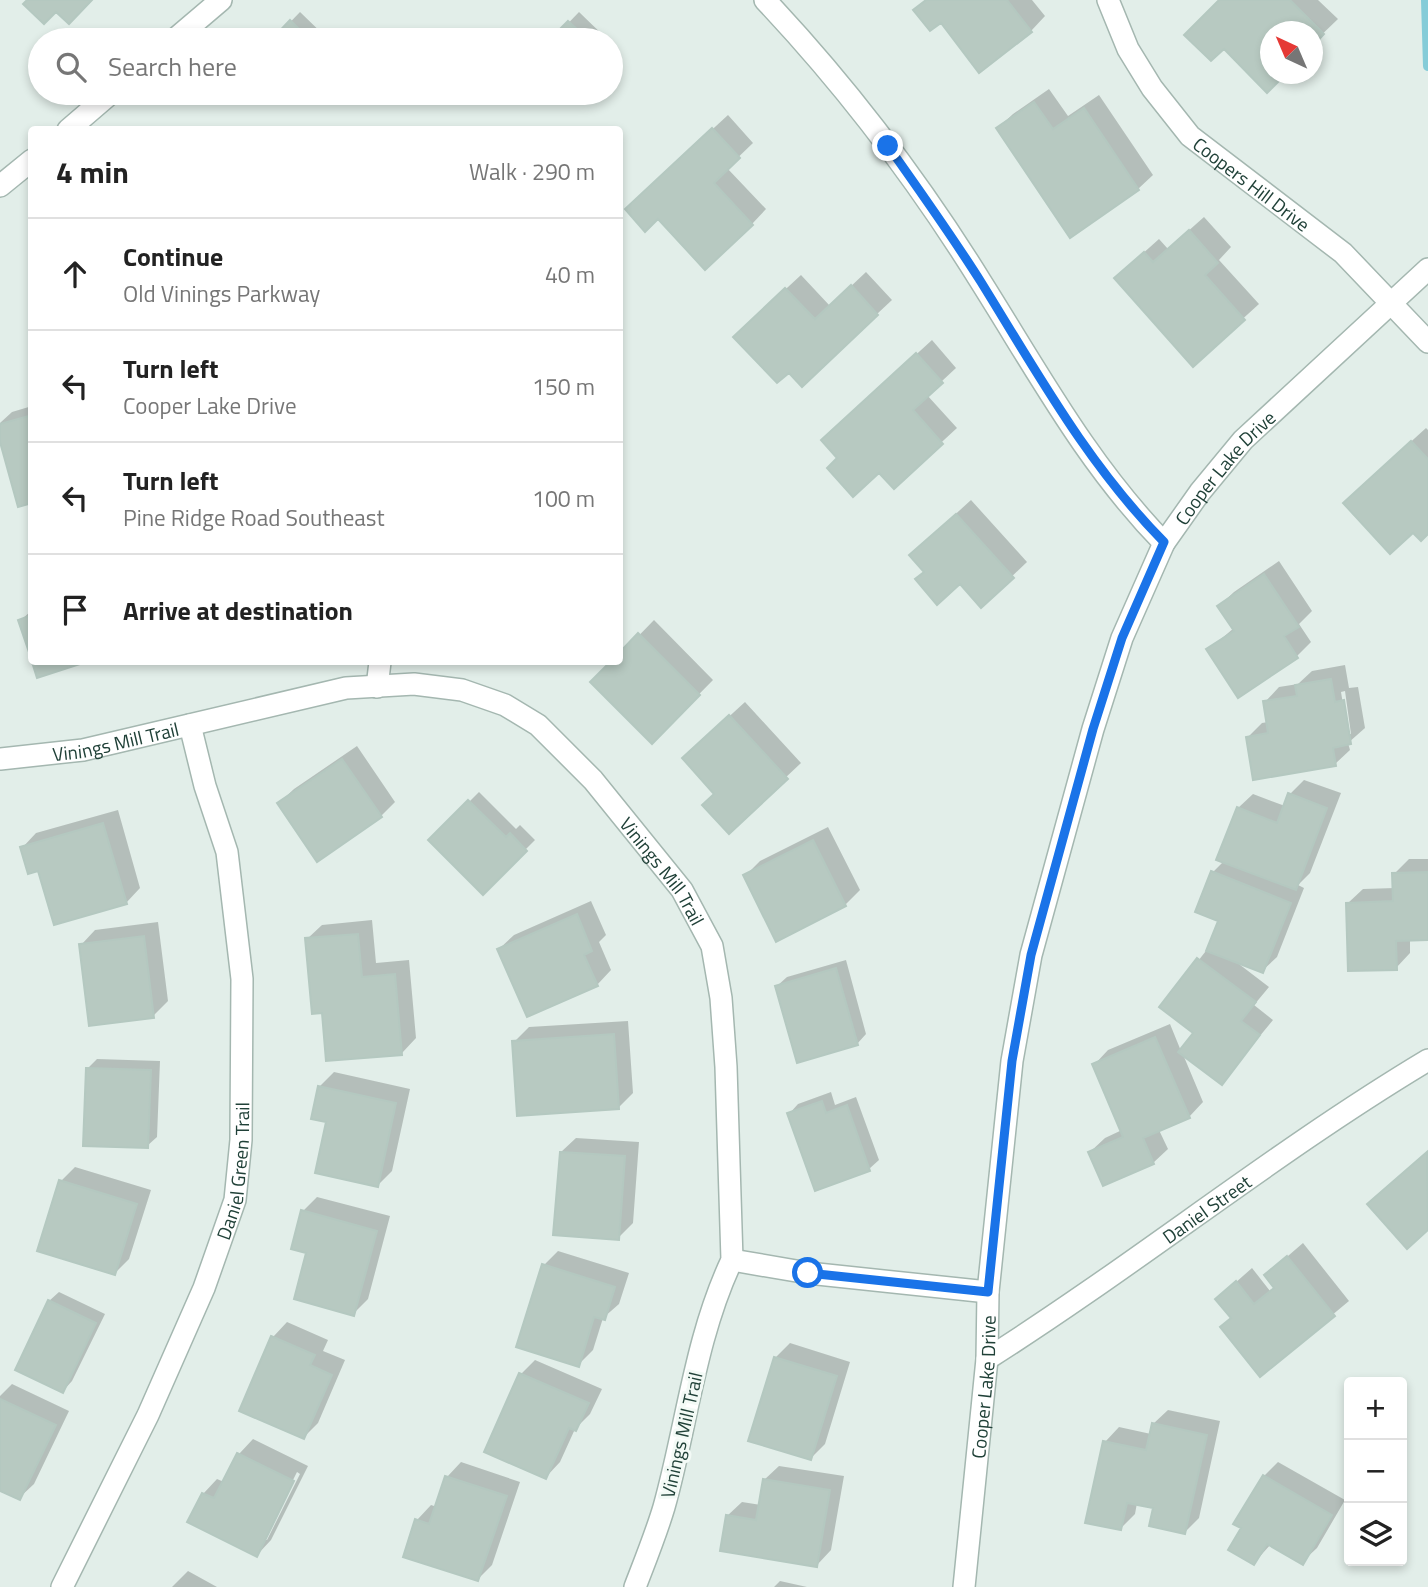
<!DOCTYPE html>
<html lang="en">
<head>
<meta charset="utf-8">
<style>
	body { margin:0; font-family:"Titillium Web",sans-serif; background:#f2f2f2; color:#222 }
	.controls { position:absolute; right:21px; bottom:21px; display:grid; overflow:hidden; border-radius:7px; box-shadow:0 4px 10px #0003 }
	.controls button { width:63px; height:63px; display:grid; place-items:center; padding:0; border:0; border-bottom:2px solid #e0e0e0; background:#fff; color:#222; font:35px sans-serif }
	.compass { position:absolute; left:1260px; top:21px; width:63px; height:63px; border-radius:50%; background:#fff; box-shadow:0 4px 10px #0003; rotate:316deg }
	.stop { position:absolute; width:21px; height:21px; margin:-16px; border:5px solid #1a73e8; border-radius:50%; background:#fff }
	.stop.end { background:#1a73e8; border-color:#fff; box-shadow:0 2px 7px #0008 }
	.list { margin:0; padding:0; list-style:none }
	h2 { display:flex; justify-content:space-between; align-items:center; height:91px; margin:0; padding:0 28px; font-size:30px }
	h2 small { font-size:23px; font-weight:400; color:#767676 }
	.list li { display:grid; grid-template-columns:46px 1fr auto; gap:21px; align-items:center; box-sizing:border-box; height:112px; padding:0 28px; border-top:2px solid #e0e0e0 }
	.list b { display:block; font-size:26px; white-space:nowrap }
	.list p { margin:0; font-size:23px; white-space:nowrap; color:#767676 }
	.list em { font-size:23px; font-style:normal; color:#767676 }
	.icon { flex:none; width:38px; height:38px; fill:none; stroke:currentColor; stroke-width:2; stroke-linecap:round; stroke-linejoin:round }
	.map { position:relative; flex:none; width:1428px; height:1587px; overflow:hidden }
	.search { position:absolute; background:#fff; box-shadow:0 4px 10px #0003; left:28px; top:28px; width:595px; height:77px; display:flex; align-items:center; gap:18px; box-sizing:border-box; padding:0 24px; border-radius:38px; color:#767676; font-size:26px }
	.panel { position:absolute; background:#fff; box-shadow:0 4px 10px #0003; left:28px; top:126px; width:595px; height:539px; border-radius:7px }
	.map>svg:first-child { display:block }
</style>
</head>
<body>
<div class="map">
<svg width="1428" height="1587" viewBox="0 0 1428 1587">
	<rect width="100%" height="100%" fill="#e2eee9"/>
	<path fill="#0003" fill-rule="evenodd" d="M925 0H1032L1045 16 1031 31 941 20 916 10Z
		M1221 0H1318L1338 19 1312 44V32H1270V74H1284L1267 90Z
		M300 12 329 40H273Z
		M579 12 608 40H552Z
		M1049 89 1068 116 1099 95 1153 175 1138 189 1070 235 998 128 1013 114Z
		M728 115 753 143 727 168 766 209 752 224 658 217 641 195Z
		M1204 217 1231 247 1219 260 1259 304 1193 364 1131 264 1159 239 1168 249Z
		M866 272 892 300 802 384 750 322 801 275 830 306Z
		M932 340 956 368 927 395 957 428 894 486 880 470 839 458 838 426Z
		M32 406V502L0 435V423L12 412Z
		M1426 428 1428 430V532L1359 489Z
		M971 500 1027 562 982 605 961 581 926 571V541Z
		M1279 561 1312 611 1299 624 1311 642 1297 656 1208 650 1234 628 1219 606 1234 592Z
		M32 610V655L20 621Z
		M654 620 713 680 652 742 593 682 613 662H620V655Z
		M1345 665 1349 688 1358 687 1365 728 1348 743 1350 750 1335 764 1248 737 1262 723 1268 722 1265 702 1279 687 1298 684 1312 671ZM1345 691 1351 734H1348L1341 692Z
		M745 702 801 763 729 831 699 744Z
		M357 746 395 802 381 816 279 803 294 789Z
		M1304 780 1341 793 1310 873 1298 885 1304 888 1277 957 1262 971 1235 961 1269 987 1254 1005 1273 1020 1222 1082 1182 1052 1203 1102 1189 1117 1159 1130 1168 1149 1153 1163 1090 1152 1105 1138 1122 1130 1094 1065 1108 1050 1170 1024 1181 1051 1195 1033 1162 1007 1209 947 1220 920 1213 872 1224 861 1238 808 1253 794 1285 806 1290 794Z
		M479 792 516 829 520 825 535 840 483 892 431 840Z
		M118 810 140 888 126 903 40 869 22 848 36 833Z
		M828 827 860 890 845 905 745 876 760 861Z
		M1409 859H1428V938L1410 939V953L1396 968 1348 903 1363 889 1395 888 1394 874Z
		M591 901 606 935 599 942 611 970 597 985 499 949 514 935Z
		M372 920 376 963 409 960 416 1038 402 1053 324 1011 307 939 322 925Z
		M158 922 168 1001 153 1016 81 945 95 930Z
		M846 960 866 1034 857 1044 777 986 787 977Z
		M628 1021 633 1093 618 1108 514 1042 529 1027Z
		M97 1059 160 1061 157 1137 147 1146 87 1069Z
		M334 1072 410 1089 392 1171 378 1185 319 1087Z
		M831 1092 835 1105 856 1097 879 1160 869 1169 816 1189 789 1114 798 1104Z
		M576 1138 639 1142 633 1223 618 1238 561 1152Z
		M1428 1152V1227L1407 1246 1379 1195Z
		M75 1167 151 1190 129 1259 115 1273 61 1181Z
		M317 1197 390 1216 368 1299 353 1314 309 1252 303 1211Z
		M1303 1243 1349 1301 1260 1375 1232 1317 1217 1299 1252 1268 1270 1291 1275 1287 1266 1275Z
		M558 1251 629 1273 619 1304 603 1318 593 1350 578 1365 544 1265Z
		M59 1292 105 1314 72 1381 63 1391 49 1301Z
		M287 1322 328 1340 323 1351 345 1360 318 1423 304 1437 241 1410 273 1337Z
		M790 1343 850 1362 825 1444 811 1458 775 1358Z
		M535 1360 602 1389 590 1414 575 1429 560 1462 546 1477 521 1374Z
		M12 1384 69 1411 34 1484 19 1498 0 1489V1396Z
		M1168 1410 1220 1421 1199 1518 1185 1532 1155 1507 1137 1503 1135 1514 1120 1529 1105 1442 1119 1427 1151 1434 1153 1424Z
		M253 1439 308 1466 271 1540 257 1555 203 1494 217 1479 224 1482 239 1454ZM297 1472 300 1474 267 1540H263Z
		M461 1462 520 1482 492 1565 478 1579 405 1556 417 1520 431 1505 437 1507 447 1477Z
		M1278 1462 1345 1500 1317 1548 1302 1562 1271 1544 1254 1563 1243 1528 1264 1476Z
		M779 1466 844 1476 831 1550 817 1565 727 1516 742 1502 761 1505 764 1480Z
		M188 1571 217 1587H172Z
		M780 1581 807 1587H774Z"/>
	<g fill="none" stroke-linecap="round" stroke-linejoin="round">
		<path stroke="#85ccd8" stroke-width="10" d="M1426 0 1428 66"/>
	</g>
	<path fill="#b7c9c1" stroke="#b4c8c0" stroke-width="2" d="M27 0H92L69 24 56 12 44 24 23 4Z
		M926 0H1007L1032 32 979 73 941 23 930 31 913 10Z
		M1219 0H1290L1324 34 1312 47V32H1270V74H1286L1267 93 1224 49 1211 61 1184 35Z
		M290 20 310 40H271Z
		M568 21 589 40H549Z
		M286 93H301L294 100Z
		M1034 102 1053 129 1084 108 1139 190 1070 238 996 128Z
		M712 128 740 158 714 183 753 225 705 270 658 219 645 232 625 209Z
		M1189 230 1218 263 1205 275 1245 320 1193 367 1114 278 1144 252 1153 262Z
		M851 285 878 315 802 387 789 373 777 383 733 337 785 288 815 319Z
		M916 353 943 383 913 410 943 444 894 489 879 473 853 497 827 468 837 458 821 440Z
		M32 415V503L18 507 0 442V424Z
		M1411 441 1428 459V534L1421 541 1413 533 1390 554 1343 503Z
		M956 514 1014 578 981 608 960 584 937 605 915 579 924 572 909 555Z
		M1264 574 1299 627 1284 636 1298 658 1238 698 1206 649 1234 631 1217 606Z
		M32 615V661L18 620Z
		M638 633 700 695 652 744 590 682 610 662H620V652Z
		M32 662H86L37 678Z
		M1331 679 1335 702 1344 700 1351 744 1333 748 1336 766 1253 780 1246 737 1268 733 1263 701 1297 696 1295 685Z
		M729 715 788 779 729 834 702 805 714 794 682 758Z
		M342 759 382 817 317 862 277 803Z
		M1288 793 1327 808 1296 890 1216 860 1237 807 1277 823Z
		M468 800 506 837 510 833 527 851 483 895 428 840Z
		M103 823 127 904 54 925 38 871 28 874 20 847Z
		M813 840 846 906 776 942 743 875Z
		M1211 871 1291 903 1263 973 1206 951 1218 921 1195 912Z
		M1428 872V940L1396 941 1397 970 1348 971 1346 903 1393 901 1392 873Z
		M577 914 592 951 584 955 598 986 527 1017 497 949Z
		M358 934 362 977 395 974 402 1055 326 1061 322 1013 312 1014 305 938Z
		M144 936 154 1018 89 1026 79 944Z
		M1197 958 1256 1002 1241 1021 1260 1035 1222 1085 1178 1052 1193 1033 1159 1007Z
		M836 968 858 1045 797 1063 775 986Z
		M614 1034 619 1109 517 1116 512 1041Z
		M1155 1037 1190 1118 1143 1138 1154 1164 1103 1186 1088 1152 1123 1137 1092 1064Z
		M86 1068 151 1070 148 1148 83 1146Z
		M318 1086 396 1103 378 1187 315 1173 326 1122 311 1119Z
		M822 1101 826 1113 847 1105 870 1171 815 1191 787 1113Z
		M560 1152 625 1156 619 1240 553 1235Z
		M1427 1152 1428 1230 1407 1249 1367 1204Z
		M59 1180 137 1204 115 1275 37 1251Z
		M301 1210 377 1231 354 1316 294 1299 306 1253 291 1249Z
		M1287 1256 1335 1316 1260 1377 1220 1327 1231 1318 1215 1299 1236 1281 1254 1304 1274 1288 1264 1275Z
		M542 1264 615 1287 605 1320 594 1317 579 1367 516 1347Z
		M48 1300 96 1323 63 1393 15 1370Z
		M271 1336 315 1355 310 1365 332 1375 304 1439 239 1411Z
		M774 1357 837 1376 811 1460 748 1441Z
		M519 1373 589 1403 576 1431 569 1428 546 1479 484 1452Z
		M0 1399 56 1425 20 1500 0 1491Z
		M1152 1423 1207 1435 1185 1534 1149 1526 1153 1508 1127 1503 1121 1530 1085 1523 1103 1441 1146 1450Z
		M237 1453 294 1481 257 1557 187 1522 202 1493 214 1498Z
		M1263 1475 1332 1515 1303 1565 1267 1544 1254 1565 1228 1550 1241 1528 1233 1524Z
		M445 1476 507 1496 478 1581 403 1557 415 1519 429 1524Z
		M763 1479 830 1490 817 1567 720 1551 726 1515 756 1520Z"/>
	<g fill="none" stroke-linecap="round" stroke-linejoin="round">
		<g stroke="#a4b7b0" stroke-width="24">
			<g id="minor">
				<path d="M765 0C846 86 919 182 981 282 1039 374 1088 465 1164 543"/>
				<path id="s1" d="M1108 0 1128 49 1152 88 1190 136 1343 253 1428 342"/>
				<path d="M174 40 221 0"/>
				<path d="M68 130 111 93"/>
				<path d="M0 186 32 160"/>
				<path d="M377 687 380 662"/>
				<path id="s2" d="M0 759 83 750 346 688 414 684 462 690 505 705 538 725 593 780 682 890 712 946 721 998 726 1067 732 1260C695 1338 687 1425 664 1507 656 1534 645 1561 635 1587"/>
				<path d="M732 1260 808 1273 988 1292"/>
				<path id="s3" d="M987 1359C1137 1264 1276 1151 1428 1060"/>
				<path id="s4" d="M62 1587 148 1415 204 1288 235 1200 241 1140 242 979 227 852 205 786 190 725"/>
				<path id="s5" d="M964 1587 987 1359 988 1292 1012 1061 1031 955 1093 729 1122 638 1164 543 1200 492 1243 440 1428 269"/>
			</g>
		</g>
		<use href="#minor" stroke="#fff" stroke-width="21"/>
	</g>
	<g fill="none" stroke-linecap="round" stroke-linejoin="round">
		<path stroke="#1a73e8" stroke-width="9" d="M808 1273 988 1292 1012 1061 1031 955 1093 729 1122 638 1164 542C1088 465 1038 374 981 282 952 236 920 191 888 146"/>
	</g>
	<g text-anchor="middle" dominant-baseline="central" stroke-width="6" stroke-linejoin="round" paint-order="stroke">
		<g font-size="19" fill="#204138" stroke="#f3faf6">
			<text stroke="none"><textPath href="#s1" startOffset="238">Coopers Hill Drive</textPath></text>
			<text stroke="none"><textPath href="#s5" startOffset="1167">Cooper Lake Drive</textPath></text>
			<text stroke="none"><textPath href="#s2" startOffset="117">Vinings Mill Trail</textPath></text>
			<text stroke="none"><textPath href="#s2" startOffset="747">Vinings Mill Trail</textPath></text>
			<text stroke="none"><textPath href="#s4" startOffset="453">Daniel Green Trail</textPath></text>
			<text stroke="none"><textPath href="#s3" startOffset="266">Daniel Street</textPath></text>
			<text stroke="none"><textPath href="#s5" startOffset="201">Cooper Lake Drive</textPath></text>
			<text transform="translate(681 1435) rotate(-77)">Vinings Mill Trail</text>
		</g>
	</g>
</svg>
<div class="controls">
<button>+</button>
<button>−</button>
<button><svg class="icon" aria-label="layers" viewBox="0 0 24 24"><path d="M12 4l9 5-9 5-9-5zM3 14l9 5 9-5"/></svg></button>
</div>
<svg class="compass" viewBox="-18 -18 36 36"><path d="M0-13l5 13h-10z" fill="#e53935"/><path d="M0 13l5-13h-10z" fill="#767676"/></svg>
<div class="stop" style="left:808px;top:1273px"></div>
<div class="stop end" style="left:888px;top:146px"></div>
<div class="search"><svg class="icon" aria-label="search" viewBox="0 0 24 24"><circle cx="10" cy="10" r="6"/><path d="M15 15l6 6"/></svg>Search here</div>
<section class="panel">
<h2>4 min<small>Walk · 290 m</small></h2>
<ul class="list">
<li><svg class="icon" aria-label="ahead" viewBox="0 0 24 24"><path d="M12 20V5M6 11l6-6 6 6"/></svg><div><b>Continue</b><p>Old Vinings Parkway</p></div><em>40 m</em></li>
<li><svg class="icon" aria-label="left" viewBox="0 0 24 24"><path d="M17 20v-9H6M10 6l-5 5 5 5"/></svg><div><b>Turn left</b><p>Cooper Lake Drive</p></div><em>150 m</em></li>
<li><svg class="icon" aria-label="left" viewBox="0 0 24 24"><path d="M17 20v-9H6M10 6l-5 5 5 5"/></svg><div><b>Turn left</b><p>Pine Ridge Road Southeast</p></div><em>100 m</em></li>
<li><svg class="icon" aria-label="arrive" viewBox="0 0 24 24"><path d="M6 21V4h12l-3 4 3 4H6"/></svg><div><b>Arrive at destination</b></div></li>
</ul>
</section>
</div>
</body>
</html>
